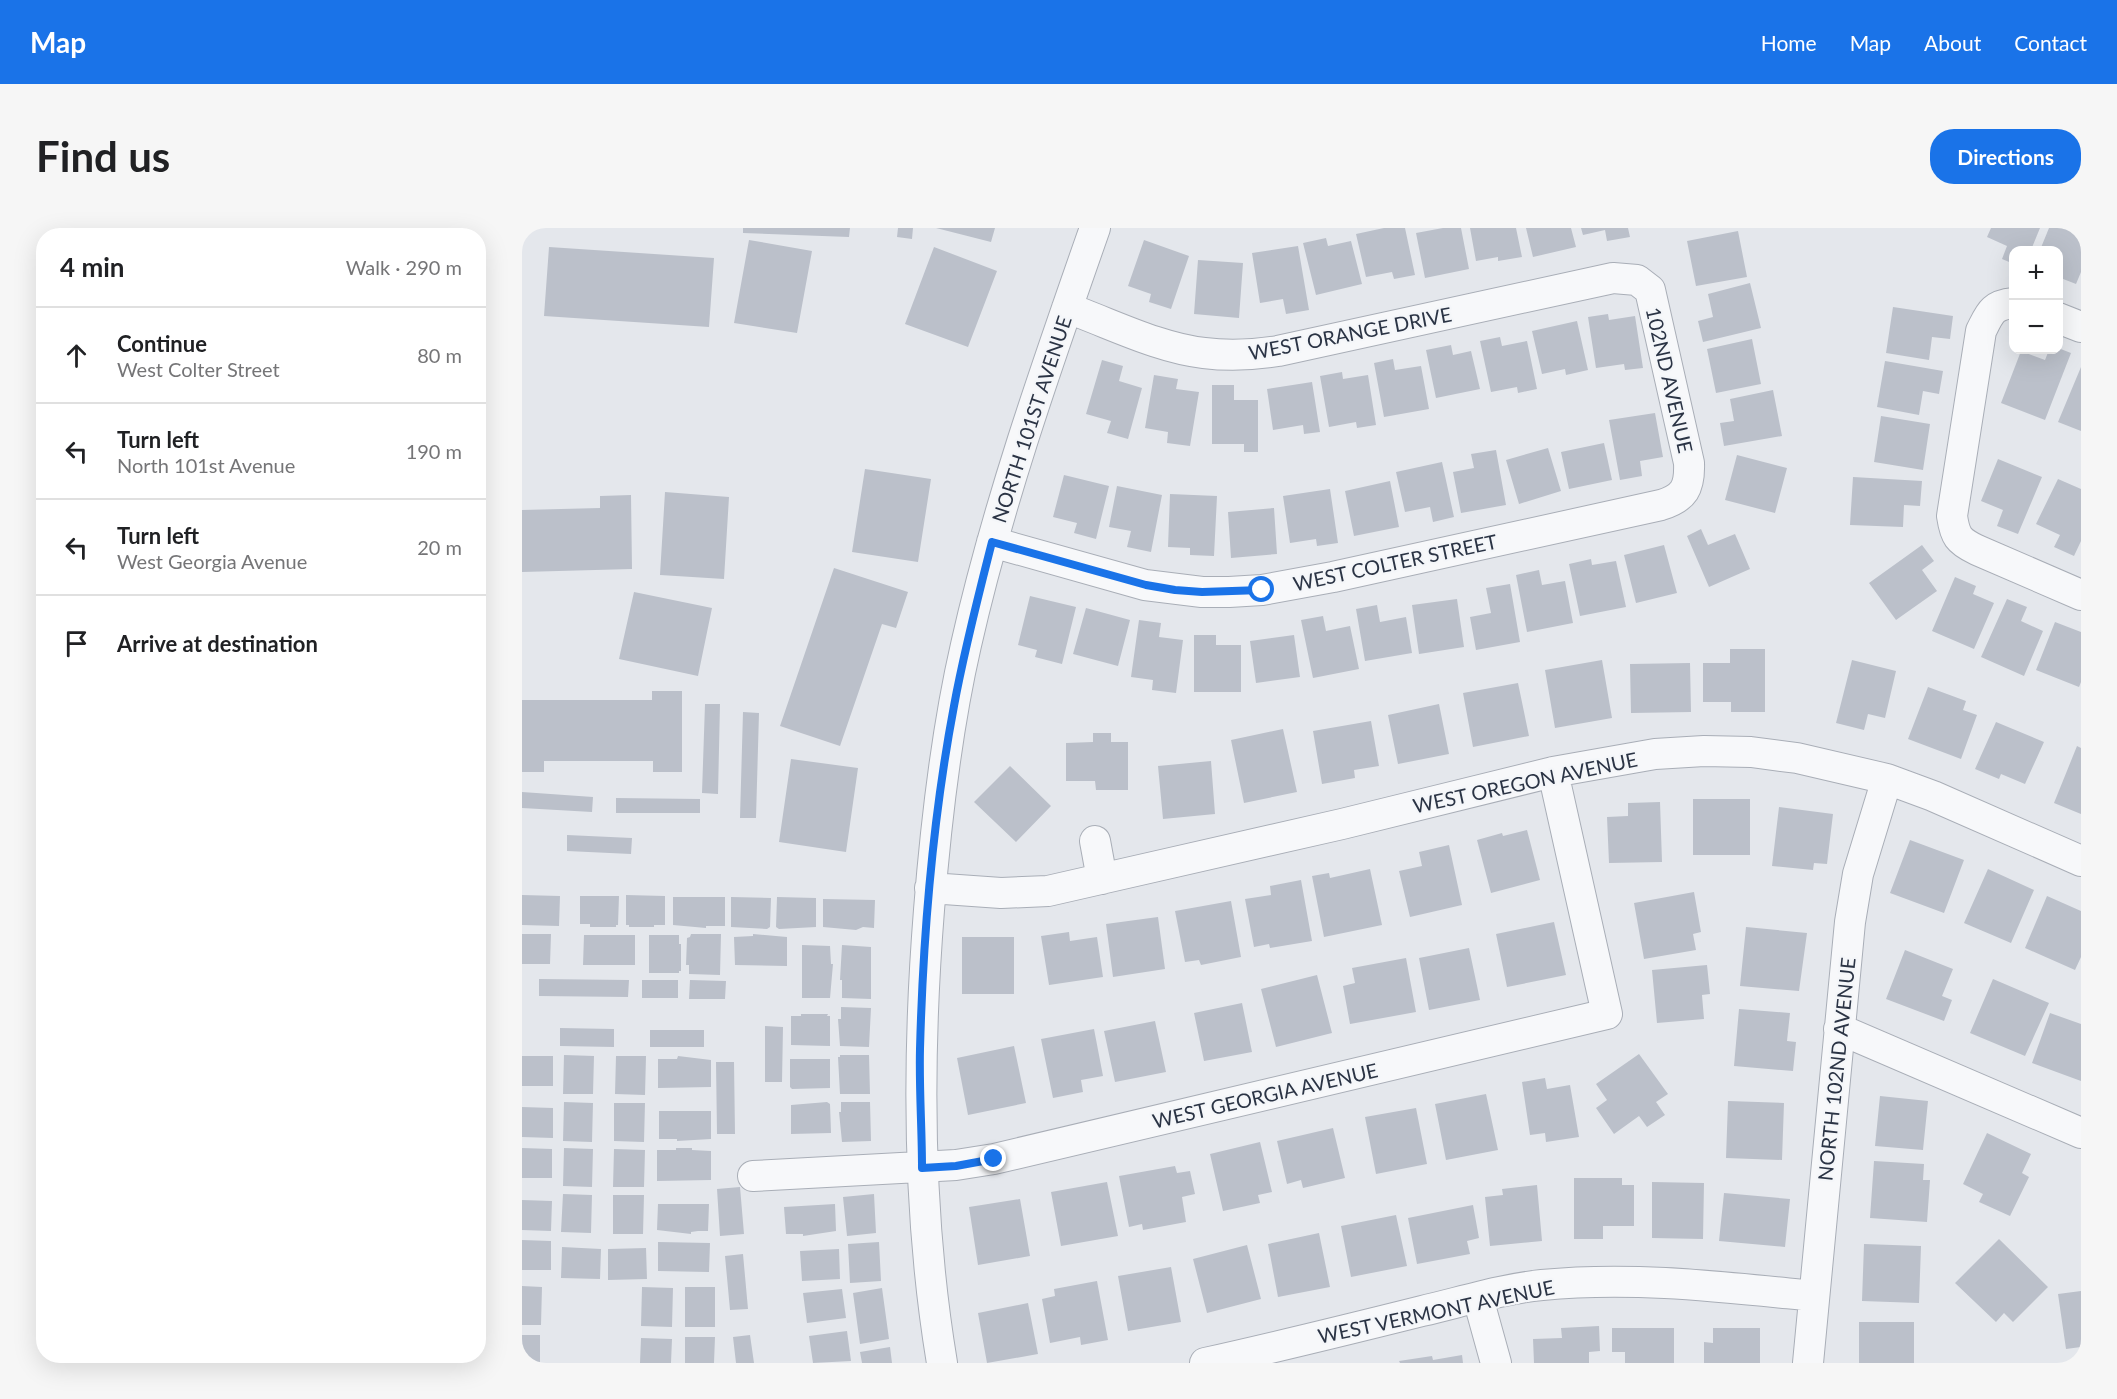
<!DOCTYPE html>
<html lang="en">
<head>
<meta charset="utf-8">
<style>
	body { margin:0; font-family:Lato,sans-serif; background:#f6f6f6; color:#202124 }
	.controls { position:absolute; right:18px; top:18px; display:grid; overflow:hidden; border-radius:12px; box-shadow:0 6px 24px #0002 }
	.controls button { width:54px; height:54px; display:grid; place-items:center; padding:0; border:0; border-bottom:2px solid #e0e0e0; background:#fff; color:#202124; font:30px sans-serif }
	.stop { position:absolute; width:18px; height:18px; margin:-14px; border:4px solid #1a73e8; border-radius:50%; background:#fff }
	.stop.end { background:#1a73e8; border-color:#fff; box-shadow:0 2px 6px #0008 }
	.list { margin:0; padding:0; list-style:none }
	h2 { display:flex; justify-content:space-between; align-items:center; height:78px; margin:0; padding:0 24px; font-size:26px }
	h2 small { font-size:20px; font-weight:400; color:#757577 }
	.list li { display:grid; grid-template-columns:39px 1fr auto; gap:18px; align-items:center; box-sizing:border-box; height:96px; padding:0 24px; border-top:2px solid #e0e0e0 }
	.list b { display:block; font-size:22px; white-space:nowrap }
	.list p { margin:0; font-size:20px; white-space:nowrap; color:#757577 }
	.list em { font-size:20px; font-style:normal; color:#757577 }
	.icon { flex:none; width:33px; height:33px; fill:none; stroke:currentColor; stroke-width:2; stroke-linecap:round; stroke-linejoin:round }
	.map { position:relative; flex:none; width:1559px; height:1135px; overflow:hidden; border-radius:24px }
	header { display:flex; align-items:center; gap:36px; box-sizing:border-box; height:84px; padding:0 30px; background:#1a73e8; color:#fff }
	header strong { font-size:28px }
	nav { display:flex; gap:33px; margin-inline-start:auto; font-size:21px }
	.intro { display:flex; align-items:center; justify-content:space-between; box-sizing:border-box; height:144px; padding:0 36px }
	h1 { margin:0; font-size:42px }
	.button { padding:15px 27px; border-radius:24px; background:#1a73e8; color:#fff; font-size:21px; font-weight:700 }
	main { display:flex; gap:36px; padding:0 36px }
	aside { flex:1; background:#fff; border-radius:24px; box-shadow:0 6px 24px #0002 }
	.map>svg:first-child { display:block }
</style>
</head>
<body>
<header>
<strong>Map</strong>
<nav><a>Home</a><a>Map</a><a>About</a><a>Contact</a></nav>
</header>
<div class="intro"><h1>Find us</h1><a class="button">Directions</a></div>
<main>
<aside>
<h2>4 min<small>Walk · 290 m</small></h2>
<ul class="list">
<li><svg class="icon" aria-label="ahead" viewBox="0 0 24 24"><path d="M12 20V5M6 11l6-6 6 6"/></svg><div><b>Continue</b><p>West Colter Street</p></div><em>80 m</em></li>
<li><svg class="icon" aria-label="left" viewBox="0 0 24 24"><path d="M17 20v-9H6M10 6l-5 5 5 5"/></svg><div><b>Turn left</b><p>North 101st Avenue</p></div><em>190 m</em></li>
<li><svg class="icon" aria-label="left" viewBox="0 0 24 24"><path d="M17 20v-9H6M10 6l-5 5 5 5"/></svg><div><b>Turn left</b><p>West Georgia Avenue</p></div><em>20 m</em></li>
<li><svg class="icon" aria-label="arrive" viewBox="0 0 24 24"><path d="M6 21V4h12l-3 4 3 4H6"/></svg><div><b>Arrive at destination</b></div></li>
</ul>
</aside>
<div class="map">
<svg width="1559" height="1135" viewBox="0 0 1559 1135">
	<rect width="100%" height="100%" fill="#e4e7ec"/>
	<path fill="#bbc0ca" d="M221 0H328L327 9 221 5Z
		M376 0H391L390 11 375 9Z
		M414 0H473L469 14Z
		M862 0H883L893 47 872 51 870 44 844 49 834 6Z
		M921 0H939L947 41 903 50 894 5Z
		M948 0H994L1000 29 976 33V29L954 33Z
		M1004 0H1049L1054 19 1011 29Z
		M1059 0H1106L1108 9 1085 13 1083 2 1061 7Z
		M1469 0H1518L1509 22H1492V36L1480 31 1485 18 1465 9Z
		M1527 0H1559V44L1554 56 1536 49 1539 32 1536 31V22H1518Z
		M1216 3 1225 49 1174 58 1165 13Z
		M804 10 806 18 829 13 840 56 794 67 781 15Z
		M227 12 290 23 275 105 212 95Z
		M622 12 667 28 649 81 627 74 629 66 606 58Z
		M776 18 787 82 764 86 761 71 738 75 730 25Z
		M27 19 192 30 187 99 22 88Z
		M412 19 475 43 446 119 383 96Z
		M676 32 721 35 717 90 672 86Z
		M1228 55 1239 100 1181 114 1176 93 1191 89 1186 66Z
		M1371 79 1431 88 1428 111 1410 109 1407 132 1364 125Z
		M1086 86 1087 92 1113 88 1121 140 1103 142 1102 136 1074 140 1066 89Z
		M1055 93 1066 142 1044 147 1043 141 1020 146 1010 103Z
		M978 109 980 118 1005 113 1015 161 996 165 995 159 969 164 958 113Z
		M1230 111 1239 156 1194 165 1185 121Z
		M929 117 931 127 949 123 958 161 914 170 904 122Z
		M1536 120 1549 125 1523 192 1479 175 1499 123 1523 132 1527 122H1536Z
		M871 131 873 142 899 138 907 181 862 189 852 135Z
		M580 132 601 138 597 153 620 160 606 211 585 205 589 193 564 186Z
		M1363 133 1421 143 1417 166 1401 163 1397 187 1355 179Z
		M1559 139V203L1536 194Z
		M820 144 821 151 846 147 854 197 835 200 834 194 807 199 798 148Z
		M632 147 656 151 654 161 677 164 668 218 645 215 646 204 623 200Z
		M790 154 798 204 782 206 781 197 751 202 745 161Z
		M690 157H712V172H736V224H722V216H690Z
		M1251 162 1260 208 1202 218 1198 195 1212 193 1208 171Z
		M1133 185 1141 229 1118 233 1120 248 1098 252 1087 192Z
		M1359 188 1408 196 1401 242 1352 234Z
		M1082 215 1090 252 1047 261 1039 224Z
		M1026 220 1039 263 997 276 984 232Z
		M974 222 984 277 939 285 931 244 952 240 949 226Z
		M1215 227 1265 240 1253 285 1203 272Z
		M1476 231 1520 249 1496 306 1475 298 1481 282 1459 273Z
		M920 234 932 289 911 294 908 279 883 284 874 244Z
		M343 241 409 251 396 334 330 324Z
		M542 247 587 258 574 311 552 305 555 295 531 289Z
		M1331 249 1400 253 1398 278 1382 277 1381 299 1328 297Z
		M1536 251 1559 261V313L1552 328 1532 319 1538 307 1514 296Z
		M868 253 877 299 832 308 823 263Z
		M595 258 640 267 629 324 605 319 609 303 587 299Z
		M808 261 816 315 795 318 794 311 768 315 761 268Z
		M143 264 207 269 202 351 138 347Z
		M648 266 695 268 692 328 668 327V320L646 319Z
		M109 267 110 341 0 344V282L78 280V268Z
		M752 280 755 326 709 330 706 284Z
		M1179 301 1186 317 1213 306 1228 341 1187 359 1165 308Z
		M1142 317 1155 365 1114 375 1102 327Z
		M1400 317 1412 333 1400 342 1415 363 1374 392 1347 355Z
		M1069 331 1070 337 1094 333 1104 379 1058 388 1047 336Z
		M312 340 386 364 374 400 360 396 318 518 258 498Z
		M1017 342 1020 357 1043 353 1051 395 1005 404 994 347Z
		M1433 349 1454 358 1451 366 1472 375 1452 421 1410 403Z
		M988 356 998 414 954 422 948 389 969 385 964 360Z
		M112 364 190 380 176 448 97 431Z
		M508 368 554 379 540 436 513 429 515 422 496 417Z
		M935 371 942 419 897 426 890 377Z
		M1485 371 1505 379 1499 393 1521 403 1502 448 1459 429Z
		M855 377 858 394 884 389 890 425 843 433 834 381Z
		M564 380 608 392 596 438 551 426Z
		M801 388 804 403 828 398 837 441 791 450 779 392Z
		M617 392 639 395 637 409 661 412 654 465 630 462 631 452 609 449Z
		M1533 394 1559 404V454L1557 459 1514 442Z
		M672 407H694V417H719V464H672Z
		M772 407 778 449 734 455 728 413Z
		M1208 421H1243V484H1209V474H1181V435H1208Z
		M1080 432 1090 490 1033 500 1023 442Z
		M1330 432 1374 443 1363 490 1346 486 1342 502 1314 495Z
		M1168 435 1169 484 1109 485 1108 436Z
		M996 455 1007 508 951 519 941 465Z
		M1406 459 1444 473 1441 482 1455 487 1439 531 1386 511Z
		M130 463H160V544H131V533H22V544H0V472H130Z
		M183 476H198L196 566 180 565Z
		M917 476 927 526 876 536 866 487Z
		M221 484 237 485 234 590H218Z
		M849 493 857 538 832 542 833 550 800 556 791 503Z
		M1474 494 1522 514 1503 556 1479 546 1477 551 1453 541Z
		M761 501 775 564 722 575 709 512Z
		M571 505H589V514H606V562H574L573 553H544V515L571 514Z
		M1555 518 1559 520V586L1532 575Z
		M269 531 336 540 324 624 257 614Z
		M689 533 693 586 641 591 636 538Z
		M488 538 529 578 494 614 452 574Z
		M0 564 71 569 70 584 0 580Z
		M94 570 178 571V585H94Z
		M1171 571H1228V627H1171Z
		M1138 574 1140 634 1087 635 1085 589 1106 588V575Z
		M1257 579 1311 586 1305 636 1292 635 1291 642 1250 638Z
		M1005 602 1018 652 969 665 955 612 980 605 981 608Z
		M45 607 110 610 109 626 45 623Z
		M1388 612 1442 632 1422 685 1368 665Z
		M927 617 940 677 888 689 877 643 900 638 897 624Z
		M848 641 860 697 802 709 790 648 807 645 808 650Z
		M1466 641 1512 662 1489 715 1442 695Z
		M779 652 790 713 748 720 747 716 732 719 723 671 749 667 748 658Z
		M1172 664 1179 704 1171 706 1174 722 1122 731 1112 675Z
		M0 667 38 668 37 698 0 697Z
		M104 667 143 668V697H132V699H107V697H104Z
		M58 668H97L96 697H94V699H68V696H58Z
		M1525 668 1559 683V729L1553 742 1503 720Z
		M151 669H203V698H184V700L151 697Z
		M209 669 249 670 248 699 245 701 209 699Z
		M255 669 294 670V699L257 701 254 699Z
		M301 671 353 672 352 700 341 699 334 702 301 699Z
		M709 673 719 729 679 737 677 732 663 734 653 683Z
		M636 689 643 741 591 749 584 696Z
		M1032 694 1044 747 985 759 974 706Z
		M1224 699 1285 705 1277 763 1218 758Z
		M547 704 548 713 575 709 581 749 527 757 519 708Z
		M0 706H29L28 736H0Z
		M169 706H199L198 747 167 746V737H164L165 710 168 709Z
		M231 706 265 709V738L213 737 212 709 231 708Z
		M62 707H113V737H61Z
		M127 707H157V716H159V743H157V745H127Z
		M440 709H492V766H440Z
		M280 717 308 718 309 736H311L308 770H280Z
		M320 717 349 719V771L320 770V752H318Z
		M947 720 958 772 907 782 897 730Z
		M1383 722 1431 741 1420 768 1430 772 1422 793 1364 771Z
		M884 730 894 784 828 796 821 758 833 755 830 740Z
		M1185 737 1188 766 1180 767 1182 791 1135 795 1130 742Z
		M795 747 810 805 754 819 739 761Z
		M17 751 107 752 106 769 17 768Z
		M1471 751 1527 775 1503 828 1448 805Z
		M120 752H156V770H120Z
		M168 752 204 753 203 771H167Z
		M720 775 730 824 682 833 672 785Z
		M319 779 349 780 347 819 318 818 316 791H319Z
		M1217 781 1268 785 1265 813 1274 814 1271 843 1212 838Z
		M1528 785 1559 796V853L1510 835Z
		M279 786H306L305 788H308V818L269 817V788H279Z
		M633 793 644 844 593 854 582 803Z
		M243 798 261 799 260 854H243Z
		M38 800 92 801V819L38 818Z
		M572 801 581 848 559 852 561 864 531 870 519 811Z
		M128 802H182V819H128Z
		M492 818 504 875 446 887 435 830Z
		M1117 826 1146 866 1134 874 1143 887 1125 899 1117 888 1092 906 1074 880 1085 872 1074 856Z
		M42 827 72 828 71 866H41Z
		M318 827H347L348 866H318L316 829H318Z
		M0 828H31V858H0Z
		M94 828H124L123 867 93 866Z
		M156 828 189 832V859L136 860V831H155Z
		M268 831H308V860L270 861 268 859Z
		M194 834H212L213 906H195Z
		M1023 850 1025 861 1048 857 1057 909 1024 914 1023 905 1008 907 1000 854Z
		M964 866 976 922 924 932 913 876Z
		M1358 868 1406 873 1401 922 1353 918Z
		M1206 873 1262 875 1260 932 1204 930Z
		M42 874 71 875 70 914 41 913Z
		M305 874 308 876 309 905 269 906V877Z
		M319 874H348L349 913 320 914 317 884H319Z
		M92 875H123L122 914 92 913Z
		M0 879 31 880V910L0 909Z
		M894 880 905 936 854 946 843 889Z
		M137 883H189V911L155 913V911H137Z
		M811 900 823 950 781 960 779 952 765 956 755 913Z
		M1465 905 1509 926 1500 945 1507 949 1488 988 1457 974 1461 966 1441 956Z
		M738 914 750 964 736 967 738 975 701 983 688 926Z
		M0 920 30 921V950H0Z
		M42 920 71 921 70 959 41 958Z
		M154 920H170V922L189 923V952L135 953V922H154Z
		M92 921 123 922 122 959H91Z
		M1352 933 1402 936 1401 952H1408L1405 994 1348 990Z
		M653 938 655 945 668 943 673 966 660 969 664 994 621 1002 620 996 607 999 597 948Z
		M1052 950H1100V957H1112V998H1081V1011H1052Z
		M585 954 596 1008 539 1018 529 964Z
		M1130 954 1182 955 1181 1011 1130 1010Z
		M1015 957 1020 1013 968 1018 963 969 981 967 980 961Z
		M218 959 222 1006 198 1008 195 961Z
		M1202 965 1268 971 1263 1019 1197 1013Z
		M41 966 70 967 69 1005 39 1004Z
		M352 966 354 1005 325 1008 321 969Z
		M91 967H122L121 1006H91Z
		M498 971 508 1028 456 1037 447 979Z
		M0 972 30 973 29 1003 0 1002Z
		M136 976H187L186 1003H176L169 1004V1006L135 1002Z
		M313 976 314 1003 281 1008V1006H264L262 979Z
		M951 977 957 1010 945 1013 948 1026 895 1036 886 990Z
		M874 987 885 1038 829 1049 819 998Z
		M797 1005 808 1059 756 1069 746 1016Z
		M1477 1011 1526 1059 1491 1094 1482 1085 1474 1094 1433 1055Z
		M0 1012 29 1013V1042H0Z
		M136 1014 188 1015 187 1044 136 1043Z
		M357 1014 359 1053 328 1055 326 1016Z
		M1342 1016 1399 1018 1397 1075 1340 1073Z
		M725 1017 739 1071 685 1085 671 1031Z
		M40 1019 79 1021 78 1051 39 1050Z
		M124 1020 125 1051 86 1052V1021Z
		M317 1021 318 1051 280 1053 278 1023Z
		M221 1026 226 1081 208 1082 203 1028Z
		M649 1039 659 1094 606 1103 596 1048Z
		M575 1053 586 1112 559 1117 558 1109 528 1115 520 1071 533 1068 532 1061Z
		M0 1058 20 1059 19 1097H0Z
		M120 1059 151 1060 150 1099 119 1098Z
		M163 1059H193V1099H163Z
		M360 1060 367 1111 338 1116 331 1065Z
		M320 1061 324 1090 285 1095 281 1065Z
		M1559 1063V1119L1544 1121 1536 1066Z
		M506 1075 516 1126 465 1135 456 1085Z
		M1337 1094H1392V1135H1337Z
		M1077 1098 1078 1123 1067 1124V1135H1012L1011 1111 1040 1110 1039 1100Z
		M1090 1100H1152V1135H1103V1124H1090Z
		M1191 1100H1238V1135H1182V1114L1191 1115Z
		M325 1103 329 1133 291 1135 287 1108Z
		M0 1107H18V1135H0Z
		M228 1107 232 1135H214L211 1109Z
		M163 1109H193L192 1135H163Z
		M119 1110 150 1111 149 1135H118Z
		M368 1119 370 1135H340L338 1124Z
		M940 1127 941 1135H878L877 1133 910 1128 911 1132Z"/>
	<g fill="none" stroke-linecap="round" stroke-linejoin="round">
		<g stroke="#a9aeb7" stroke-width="32">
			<path id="minor" d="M1492 75C1470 77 1468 85 1459 103L1430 288C1433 308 1436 313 1455 322L1559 367
				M1536 90 1559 99
				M470 314 623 357 680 364H707L740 362 811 349 1139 277C1162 270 1168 260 1167 235L1128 62 1115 52 1091 50 756 123C731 127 706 128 682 125 636 120 588 95 545 80
				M573 613 580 651
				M408 660 479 665 526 663 820 596 1031 544 1133 526 1182 523 1229 524 1275 530 1365 551 1411 568 1559 633
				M1317 801 1559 905
				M231 948 434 937 472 931 1085 786 1031 544
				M956 1070 974 1135
				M420 1135C395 985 395 833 407 682 414 593 424 504 444 417 476 275 525 137 573 0
				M683 1135C755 1119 828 1101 900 1083 939 1074 980 1061 1020 1057 1111 1048 1201 1059 1292 1068
				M1286 1135 1328 694 1336 646 1365 551"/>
		</g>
		<use href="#minor" stroke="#f7f8fa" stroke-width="30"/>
	</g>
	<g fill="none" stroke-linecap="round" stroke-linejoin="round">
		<path stroke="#1a73e8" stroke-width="8" d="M472 931 434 938 400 940C400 900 397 861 398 821 401 709 411 589 432 478 442 423 456 369 470 314L624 357 653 362 680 364 740 362"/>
	</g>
	<g text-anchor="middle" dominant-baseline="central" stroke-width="4.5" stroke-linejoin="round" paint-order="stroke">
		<g font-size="20" fill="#2b3445" stroke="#f4f6f9">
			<text transform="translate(828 105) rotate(-11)">WEST ORANGE DRIVE</text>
			<text transform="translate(1148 152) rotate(77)">102ND AVENUE</text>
			<text transform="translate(509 191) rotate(-72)">NORTH 101ST AVENUE</text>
			<text transform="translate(873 334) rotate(-12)">WEST COLTER STREET</text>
			<text transform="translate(1003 554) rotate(-12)">WEST OREGON AVENUE</text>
			<text transform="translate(1314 841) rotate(-84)">NORTH 102ND AVENUE</text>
			<text transform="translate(743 867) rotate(-13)">WEST GEORGIA AVENUE</text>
			<text transform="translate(914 1083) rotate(-12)">WEST VERMONT AVENUE</text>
		</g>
	</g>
</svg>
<div class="controls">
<button>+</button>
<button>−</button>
</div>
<div class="stop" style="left:740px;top:362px"></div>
<div class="stop end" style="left:472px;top:931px"></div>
</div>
</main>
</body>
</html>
